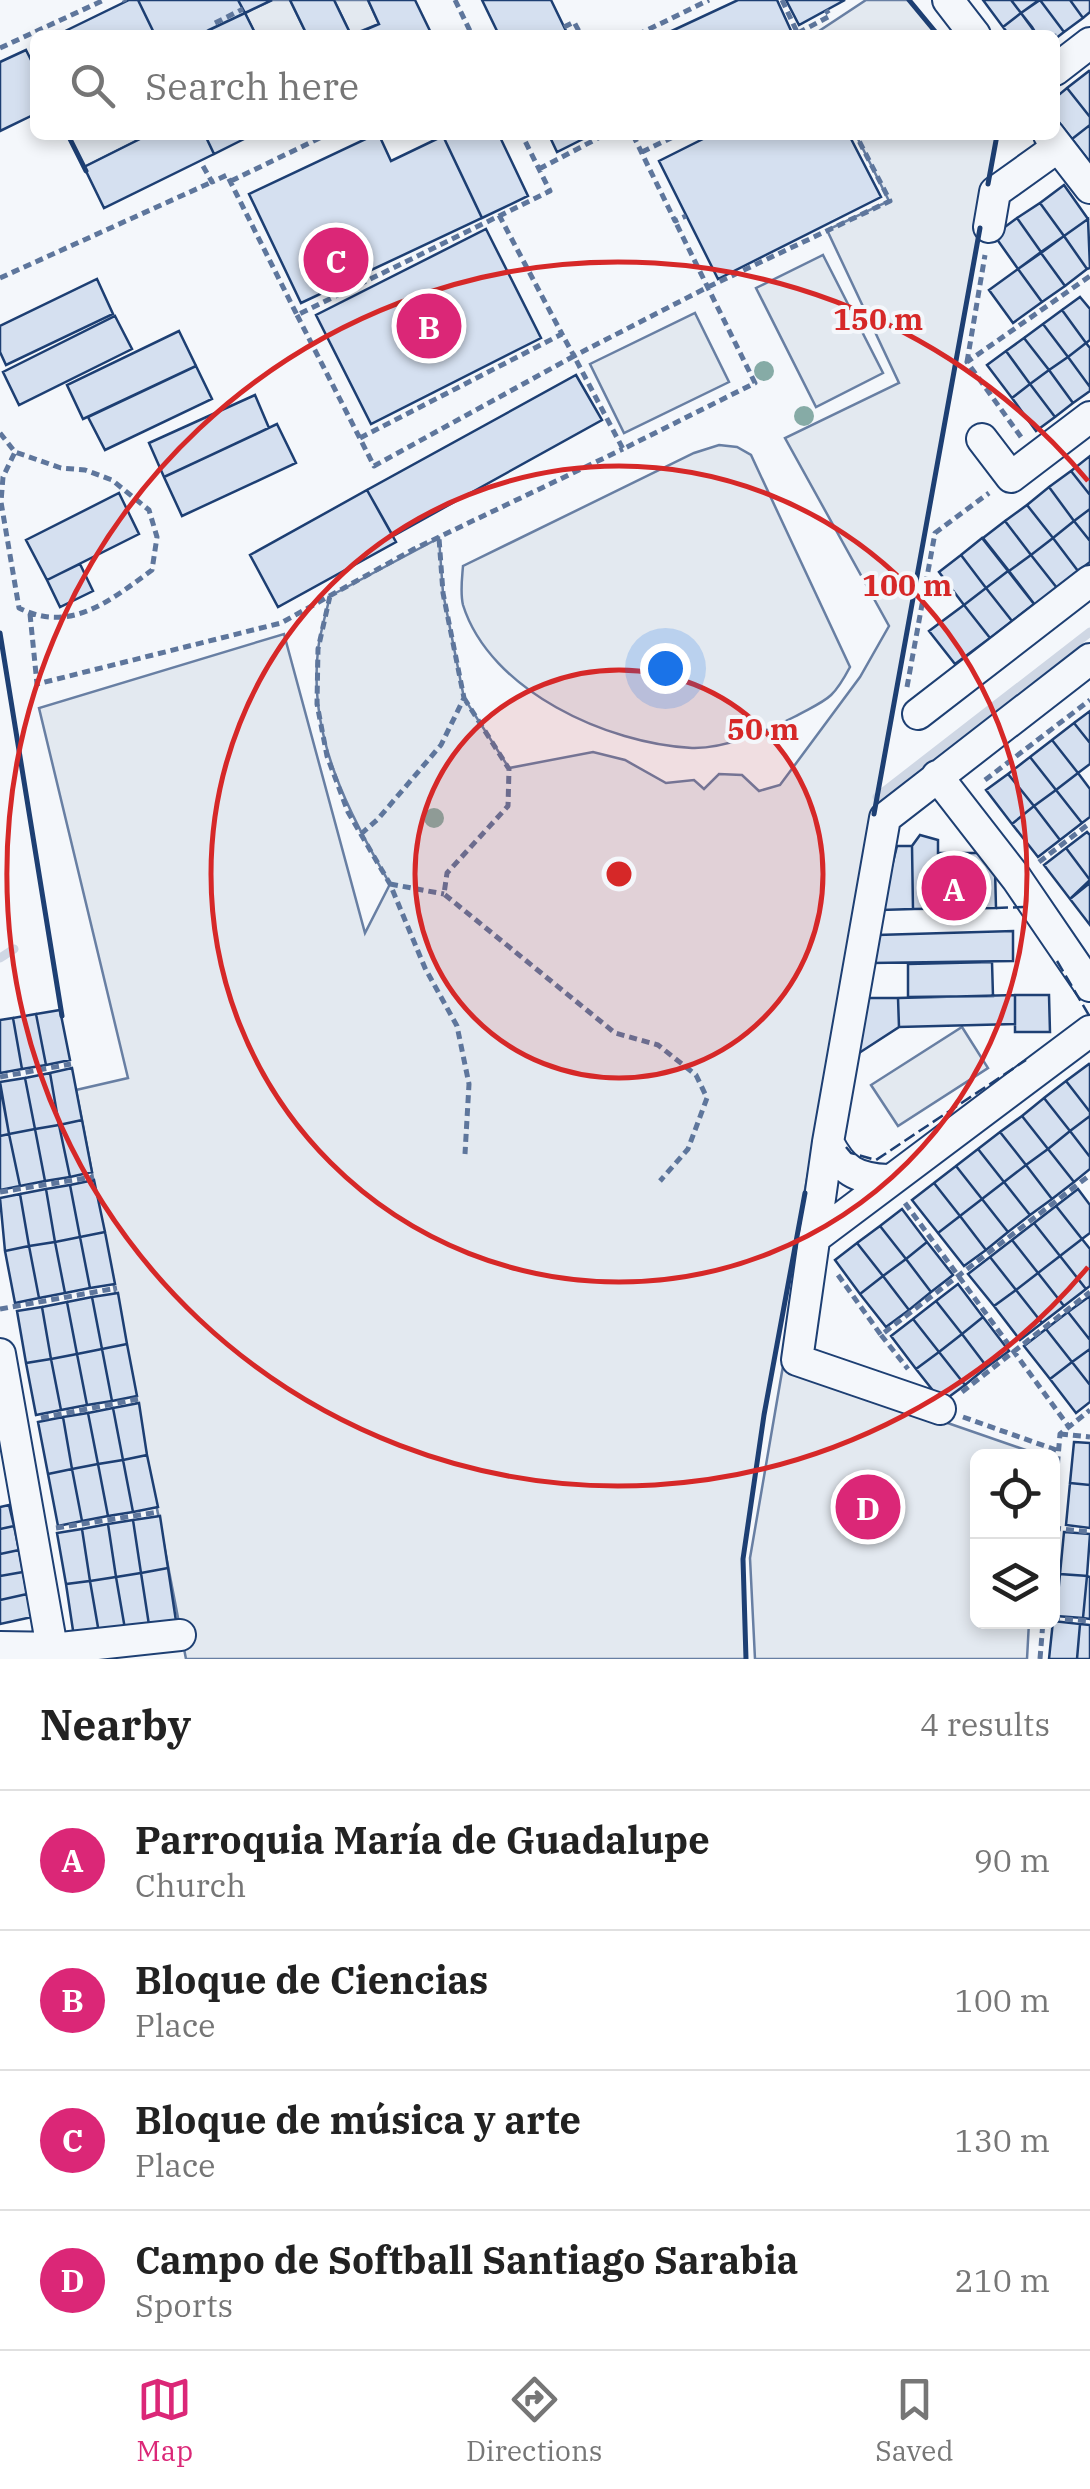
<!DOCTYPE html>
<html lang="en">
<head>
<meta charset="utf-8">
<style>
	body { margin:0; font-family:"IBM Plex Serif",serif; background:#f6f6f6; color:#222 }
	.controls { position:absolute; right:30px; bottom:30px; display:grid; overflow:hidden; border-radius:15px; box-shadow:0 5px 15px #0003 }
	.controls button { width:90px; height:90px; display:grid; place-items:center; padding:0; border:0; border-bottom:2px solid #e0e0e0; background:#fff; color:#222; font:50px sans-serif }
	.you { position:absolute; left:665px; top:668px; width:35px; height:35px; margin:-25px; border:8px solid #fff; border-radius:50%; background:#1a73e8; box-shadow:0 0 0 15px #1a73e833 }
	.badge { display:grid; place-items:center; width:65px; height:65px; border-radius:50%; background:#db2777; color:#fff; font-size:32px; font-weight:700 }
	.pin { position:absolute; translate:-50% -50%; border:5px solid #fff; box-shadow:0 2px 10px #0006 }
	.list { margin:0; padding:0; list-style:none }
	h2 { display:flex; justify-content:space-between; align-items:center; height:130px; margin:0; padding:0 40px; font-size:42px }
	h2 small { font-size:32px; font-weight:400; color:#767676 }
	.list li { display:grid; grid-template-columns:65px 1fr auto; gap:30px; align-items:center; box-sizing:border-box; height:140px; padding:0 40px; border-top:2px solid #e0e0e0 }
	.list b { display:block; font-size:38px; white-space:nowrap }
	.list p { margin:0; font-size:32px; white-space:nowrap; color:#767676 }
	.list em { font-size:32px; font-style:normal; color:#767676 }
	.icon { flex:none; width:55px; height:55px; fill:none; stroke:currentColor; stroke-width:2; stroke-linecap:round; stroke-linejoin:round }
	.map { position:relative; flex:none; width:1090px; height:1659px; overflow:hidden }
	.search { position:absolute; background:#fff; box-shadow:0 5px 15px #0003; left:30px; right:30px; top:30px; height:110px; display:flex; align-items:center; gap:25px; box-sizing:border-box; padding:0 35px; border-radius:15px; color:#767676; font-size:38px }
	.sheet { height:690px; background:#fff }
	nav { display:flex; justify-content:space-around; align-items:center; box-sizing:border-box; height:140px; border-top:2px solid #e0e0e0; background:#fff; font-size:28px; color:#767676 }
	nav a { display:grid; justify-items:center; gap:5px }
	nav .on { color:#db2777 }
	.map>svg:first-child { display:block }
</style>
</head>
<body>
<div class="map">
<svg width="1090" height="1659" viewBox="0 0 1090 1659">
	<rect width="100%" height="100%" fill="#f4f7fb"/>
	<path fill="#e3e9f0" stroke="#687fa3" stroke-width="2.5" d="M272 0H290L307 35H256L245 13Z
		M334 0H368L379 24 351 35Z
		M866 0H909L938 35H813Z
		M68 135H148L84 167Z
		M856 135H997L764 1415 743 1559 746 1659H186L76 1090 128 1078 39 708 284 634 365 933 390 884C348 811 308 737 318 650 320 632 326 614 330 596L439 538 443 593 464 698 509 768 593 752 625 760 666 783 694 780 704 789 719 774 742 775 759 791 780 785 860 677 889 626 785 438 899 383 827 230 889 201Z
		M823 255 883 373 816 407 756 288Z
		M695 313 729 382 624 433 590 364Z
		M719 445 737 447 751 455 850 667C832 701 827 699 794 717 767 731 724 749 692 748 608 744 490 691 463 605 460 593 462 579 463 566L694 453Z
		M962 1027 988 1068 898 1126 871 1085Z
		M783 1366 1040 1455 978 1456V1622H1029L1027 1659H755L750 1558Z"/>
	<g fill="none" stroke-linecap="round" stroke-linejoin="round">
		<path stroke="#cfd7e4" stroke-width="9" d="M877 797 1090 632
			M0 958 14 949"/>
	</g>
	<path fill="#d5e0f0" stroke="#1d3f73" stroke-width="2.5" d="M129 0H138L155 35H57Z
		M138 0H238L245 13 199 35H155Z
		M238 0H272L245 13Z
		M290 0H334L351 35H307Z
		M368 0H415L432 35H353L379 24Z
		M482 0H551L568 35H499Z
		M738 0H777L793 35H663Z
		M786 0H845L799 25Z
		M983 0H1011L1021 13 1003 27Z
		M1011 0H1039L1021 13Z
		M1040 0H1070L1083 18 1064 32Z
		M1040 0 1064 32 1055 39V35H1037L1021 13Z
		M1070 0H1090V12L1083 18Z
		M245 13 256 35H211L209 30Z
		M1021 13 1032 27 1037 35H1009L1003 27Z
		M26 50 35 68V114L0 131V62Z
		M1089 71 1090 72V117L1067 88Z
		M1067 88 1090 117V125L1072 139 1055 117V98Z
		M1090 125V162L1072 139Z
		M148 135H205L214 154 104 208 84 167Z
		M205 135H252L214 154Z
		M374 135H379L391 161 443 136 482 218 301 303 249 194Z
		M499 135 528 196 482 218 443 136Z
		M549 135H591L557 152Z
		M711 135H849L881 197 718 279 659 161Z
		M1064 185 1088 219 1064 236 1040 203Z
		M1040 203 1064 236 1041 252 1017 218Z
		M1017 218 1041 252 1018 269 994 235Z
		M1088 219 1090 268 1087 269 1064 236Z
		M486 229 541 338 371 424 316 315Z
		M1064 236 1087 269 1065 286 1041 253Z
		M1041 253 1065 286 1042 302 1018 269Z
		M1018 269 1042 302 1013 323 989 290Z
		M97 279 113 314 6 365 0 352V326Z
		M1080 297 1090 309V340L1086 343 1062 310Z
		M1062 310 1086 343 1068 357 1043 324Z
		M115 316 132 349 19 405 3 372Z
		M1043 324 1068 357 1049 370 1024 338Z
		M179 331 196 366 83 419 67 385Z
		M1024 338 1049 370 1030 384 1006 351Z
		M1086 343 1090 348V387L1068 357Z
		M1006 351 1030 384 1012 398 987 365Z
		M1068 357 1090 387V391L1073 403 1049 370Z
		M196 366 212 399 105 450 88 417Z
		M1049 370 1073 403 1055 417 1030 384Z
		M576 375 602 420 393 536 367 490Z
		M1030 384 1055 417 1036 431 1012 398Z
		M255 395 269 428 164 477 149 443Z
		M277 424 296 463 182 516 164 477Z
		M1090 456V495L1071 471Z
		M1071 471 1090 495V509L1074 521 1049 487Z
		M1049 487 1074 521 1053 538 1027 505Z
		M367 490 396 542 278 607 250 555Z
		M119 493 139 534 47 580 26 540Z
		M1027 505 1053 538 1031 555 1005 521Z
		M1090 509V541L1074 521Z
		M1005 521 1031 555 1009 571 983 538Z
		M1074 521 1090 541V562L1078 571 1053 538Z
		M982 538 1008 571 986 588 961 555Z
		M1053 538 1078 571 1057 588 1031 555Z
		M961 555 986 588 964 605 939 572Z
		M1031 555 1057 588 1035 605 1009 571Z
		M80 564 93 591 60 607 47 580Z
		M1008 571 1034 604 1012 621 986 588Z
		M986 588 1012 621 990 638 964 605Z
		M964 605 990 638 955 664 929 631Z
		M1090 711V743L1074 723Z
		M1074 723 1090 743V764L1078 773 1052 740Z
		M1052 740 1078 773 1056 790 1030 757Z
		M1030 757 1056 790 1034 806 1008 774Z
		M1078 773 1090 789V817L1082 823 1056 790Z
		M1008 774 1034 806 1012 824 986 790Z
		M1056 790 1082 823 1060 840 1034 806Z
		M1034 806 1060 840 1038 857 1012 824Z
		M1087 832 1090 835V880L1066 848Z
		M920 835 938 840V853H982L995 869 996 908 913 909 912 846Z
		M897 846H912L913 909 881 910Z
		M1066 848 1090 880 1070 899 1044 865Z
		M1090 883V925L1070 899Z
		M1013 931V961L872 963 877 935Z
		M992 962 993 996 908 997V964Z
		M1015 995V1024L899 1027 898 998Z
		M1015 995H1049L1050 1032H1015Z
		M866 998H898L899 1027 856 1055Z
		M60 1010 70 1060 46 1065 36 1014Z
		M36 1014 46 1065 22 1069 13 1018Z
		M13 1018 22 1069 0 1073V1020Z
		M1089 1064 1090 1065V1112L1066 1081Z
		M72 1068 82 1120 59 1125 50 1073Z
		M50 1073 59 1125 35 1129 25 1078Z
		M25 1078 35 1129 9 1134 0 1082Z
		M1066 1081 1090 1112V1116L1070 1131 1044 1098Z
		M0 1085 9 1134 0 1136Z
		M1044 1098 1070 1131 1048 1149 1022 1116Z
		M1022 1116 1048 1149 1026 1165 1000 1132Z
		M1090 1116V1157L1070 1131Z
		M82 1120 92 1172 70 1177 59 1125Z
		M59 1125 70 1177 45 1181 35 1129Z
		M35 1129 45 1181 20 1186 9 1134Z
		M1070 1131 1090 1157V1169L1074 1182 1048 1149Z
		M1000 1132 1026 1165 1004 1182 978 1149Z
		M9 1134 20 1186 0 1190V1136Z
		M978 1149 1004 1182 982 1199 956 1166Z
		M1048 1149 1074 1182 1052 1199 1026 1165Z
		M1026 1165 1052 1199 1030 1215 1004 1182Z
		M956 1166 982 1199 960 1216 934 1183Z
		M94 1180 105 1232 80 1237 70 1185Z
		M1004 1182 1030 1215 1008 1232 982 1199Z
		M934 1183 960 1216 938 1233 912 1200Z
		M70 1185 80 1237 55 1242 46 1189Z
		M46 1189 55 1242 29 1246 20 1194Z
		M1078 1189 1090 1205V1233L1082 1239 1056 1206Z
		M20 1194 29 1246 5 1251 0 1198Z
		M982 1199 1008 1232 986 1250 960 1216Z
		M1056 1206 1082 1239 1060 1256 1034 1223Z
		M902 1209 927 1242 906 1259 880 1226Z
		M960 1216 986 1250 964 1266 938 1233Z
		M1034 1223 1060 1256 1038 1273 1012 1240Z
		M880 1226 906 1259 883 1276 857 1243Z
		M105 1232 115 1284 90 1288 80 1237Z
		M80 1237 90 1288 65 1293 55 1242Z
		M1082 1239 1090 1249V1286L1086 1289 1060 1256Z
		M1012 1240 1038 1273 1016 1290 990 1257Z
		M55 1242 65 1293 39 1298 29 1246Z
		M927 1242 953 1275 931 1292 906 1259Z
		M857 1243 883 1276 860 1294 835 1260Z
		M29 1246 39 1298 15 1303 5 1251Z
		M1060 1256 1086 1289 1064 1306 1038 1273Z
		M990 1257 1016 1290 994 1306 968 1274Z
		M906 1259 931 1292 909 1310 883 1276Z
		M1038 1273 1064 1306 1042 1323 1016 1290Z
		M883 1276 909 1310 886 1327 860 1294Z
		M958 1284 983 1317 962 1334 936 1301Z
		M1016 1290 1042 1323 1020 1340 994 1306Z
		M118 1293 127 1344 102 1349 92 1297Z
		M1090 1296V1340L1068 1312Z
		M92 1297 102 1349 77 1354 67 1302Z
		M936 1301 962 1334 939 1352 913 1319Z
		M67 1302 77 1354 51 1359 42 1307Z
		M42 1307 51 1359 26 1363 17 1311Z
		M1068 1312 1090 1340V1349L1072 1362 1046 1329Z
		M983 1317 1009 1351 987 1367 962 1334Z
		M913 1319 939 1352 916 1369 891 1336Z
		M1046 1329 1072 1362 1050 1379 1024 1346Z
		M962 1334 987 1367 965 1385 939 1352Z
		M127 1344 137 1396 112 1401 102 1349Z
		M102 1349 112 1401 87 1405 77 1354Z
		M1090 1349V1385L1072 1362Z
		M939 1352 965 1385 942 1402 916 1369Z
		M77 1354 87 1405 61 1410 51 1359Z
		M51 1359 61 1410 36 1415 26 1363Z
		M1072 1362 1090 1385V1402L1076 1413 1050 1379Z
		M139 1403 147 1455 123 1460 113 1408Z
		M113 1408 123 1460 98 1464 88 1413Z
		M88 1413 98 1464 72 1469 63 1417Z
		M63 1417 72 1469 48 1474 38 1422Z
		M1074 1442 1090 1443V1485L1070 1483Z
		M147 1455 158 1507 133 1512 123 1460Z
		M123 1460 133 1512 108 1516 98 1464Z
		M98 1464 108 1516 82 1521 72 1469Z
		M72 1469 82 1521 58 1526 48 1474Z
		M1070 1483 1090 1485V1528L1066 1525Z
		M9 1505 14 1526 0 1529V1507Z
		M160 1516 168 1568 141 1573 133 1520Z
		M133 1520 141 1573 116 1577 108 1524Z
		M108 1524 116 1577 90 1581 82 1529Z
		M14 1526 19 1550 0 1554V1529Z
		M82 1529 90 1581 66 1584 57 1533Z
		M1064 1532 1090 1534 1087 1576 1060 1574Z
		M19 1550 23 1572 0 1576V1554Z
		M168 1568 176 1621 149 1625 141 1573Z
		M23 1572 27 1594 0 1600V1576Z
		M141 1573 149 1625 125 1629 116 1577Z
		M1060 1574 1087 1576 1083 1618 1056 1616Z
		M1087 1576 1090 1577V1619L1083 1618Z
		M116 1577 125 1629 99 1633 90 1581Z
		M90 1581 99 1633 74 1637 66 1584Z
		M27 1594 32 1617 0 1624V1600Z
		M1053 1621 1080 1624 1077 1659H1049Z
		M1080 1624 1090 1625V1659H1077Z"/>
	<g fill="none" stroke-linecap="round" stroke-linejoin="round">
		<g stroke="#1d3f73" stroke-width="34">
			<path id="minor" d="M948 0 975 35
				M1055 70 1090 43
				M1049 135 1090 188
				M989 227 995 192 1058 147
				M982 439 1011 477 1090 417
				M918 714 1090 581
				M937 776 1017 879 1090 986
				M828 1142C842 1170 856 1179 888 1180
				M813 1239 1090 1031
				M0 1354 52 1648
				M940 1409 797 1360 828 1142 885 818 1090 659
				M0 1647 61 1648 180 1635"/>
		</g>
		<path stroke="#5e769c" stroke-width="5" stroke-dasharray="8 5" stroke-linecap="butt" d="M124 0 125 2
			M455 0 472 35
			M782 0 797 32
			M215 23 243 9
			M564 27 574 22 581 35
			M798 33 830 16 826 10
			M637 35 709 0
			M0 48 104 0
			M633 135 675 221 686 216
			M642 152 677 135
			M203 166 212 182 227 175 297 315 550 191 522 135
			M539 169 604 135
			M231 181 326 135
			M499 215 562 334
			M0 278 212 182
			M297 315 374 466 574 356 623 449 755 383 675 221
			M967 362 985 255
			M0 433 15 452 61 468 85 470 112 480 149 510 157 537 152 570C111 600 71 634 19 608L1 502 3 477 15 452
			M1021 437 967 362 1090 276
			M360 438 562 334 574 356 708 287 890 201 856 135
			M330 596 318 649 317 704 327 756 348 812 390 884 425 968 457 1026 469 1084 465 1154
			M30 614 37 684 281 623 414 549 623 449
			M907 687 935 533 989 493
			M464 698 509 769 508 806 447 873 444 894 615 1033 658 1045 696 1075 707 1098 688 1149 660 1181
			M985 780 1090 700
			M361 834 378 819 441 745 464 698 443 593 439 538
			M1039 862 1090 823
			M390 884 444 894
			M0 1077 71 1064
			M0 1192 93 1177
			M905 1203 1069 1427
			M838 1275 881 1335 1090 1175
			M0 1309 117 1288
			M881 1335 908 1369
			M962 1392 1090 1292
			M963 1417 1059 1451
			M41 1418 138 1399
			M1060 1434 1090 1437
			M56 1528 159 1512
			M1053 1528 1090 1532
			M1052 1529 1060 1434 1090 1410
			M1052 1618 1090 1621
			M1040 1659 1043 1622"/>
		<use href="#minor" stroke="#f4f7fb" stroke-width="30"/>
		<path stroke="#1d3f73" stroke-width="2.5" stroke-dasharray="12 5" stroke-linecap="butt" d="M996 908 1024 907 1026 910
			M1057 961 1090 1017
			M846 1147 851 1153 876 1160 1026 1060"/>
		<path stroke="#1d3f73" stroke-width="5" d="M909 0 938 35
			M68 135 86 171
			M988 184 997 135
			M0 633 62 1016
			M874 814 980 228
			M746 1659 743 1559 764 1415 805 1193"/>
	</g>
	<g fill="#86aba6">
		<circle cx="764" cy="371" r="10"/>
		<circle cx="804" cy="416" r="10"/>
		<circle cx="434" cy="818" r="10"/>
	</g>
	<circle cx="619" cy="874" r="204" fill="#d62828" fill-opacity=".12"/>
	<g fill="none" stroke="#d62828" stroke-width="5">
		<circle cx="619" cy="874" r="204"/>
		<circle cx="619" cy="874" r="408"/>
		<path d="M1088 1267A612 612 0 1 1 1088 481"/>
	</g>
	<circle cx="619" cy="874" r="15" fill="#d62828" stroke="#f4f7fb" stroke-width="5"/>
	<g font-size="30" text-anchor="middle" font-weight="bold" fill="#d62828" stroke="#f4f7fb" stroke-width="8" stroke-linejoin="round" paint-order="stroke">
		<text x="878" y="330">150 m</text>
		<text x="907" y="596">100 m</text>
		<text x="763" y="740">50 m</text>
	</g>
</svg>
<div class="controls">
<button><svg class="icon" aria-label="locate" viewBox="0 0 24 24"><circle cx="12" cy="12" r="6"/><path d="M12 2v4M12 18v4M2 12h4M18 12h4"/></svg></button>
<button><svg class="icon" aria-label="layers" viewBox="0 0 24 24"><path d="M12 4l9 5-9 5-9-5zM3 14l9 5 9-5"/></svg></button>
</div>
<div class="you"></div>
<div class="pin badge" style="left:954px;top:888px">A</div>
<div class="pin badge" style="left:429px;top:326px">B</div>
<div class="pin badge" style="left:336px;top:260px">C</div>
<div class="pin badge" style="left:868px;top:1507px">D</div>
<div class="search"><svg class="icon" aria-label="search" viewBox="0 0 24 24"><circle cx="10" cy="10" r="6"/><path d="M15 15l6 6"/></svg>Search here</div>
</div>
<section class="sheet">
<h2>Nearby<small>4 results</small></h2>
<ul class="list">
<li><span class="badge">A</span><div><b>Parroquia María de Guadalupe</b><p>Church</p></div><em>90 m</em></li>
<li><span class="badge">B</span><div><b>Bloque de Ciencias</b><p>Place</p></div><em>100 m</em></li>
<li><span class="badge">C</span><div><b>Bloque de música y arte</b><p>Place</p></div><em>130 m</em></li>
<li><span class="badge">D</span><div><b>Campo de Softball Santiago Sarabia</b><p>Sports</p></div><em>210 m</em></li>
</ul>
</section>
<nav>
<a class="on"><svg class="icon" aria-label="map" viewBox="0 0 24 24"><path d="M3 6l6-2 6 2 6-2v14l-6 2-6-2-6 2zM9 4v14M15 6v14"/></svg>Map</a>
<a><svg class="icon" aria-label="directions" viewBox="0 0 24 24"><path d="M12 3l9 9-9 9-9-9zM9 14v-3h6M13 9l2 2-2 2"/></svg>Directions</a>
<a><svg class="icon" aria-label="saved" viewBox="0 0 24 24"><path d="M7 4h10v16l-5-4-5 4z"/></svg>Saved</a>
</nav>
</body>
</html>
